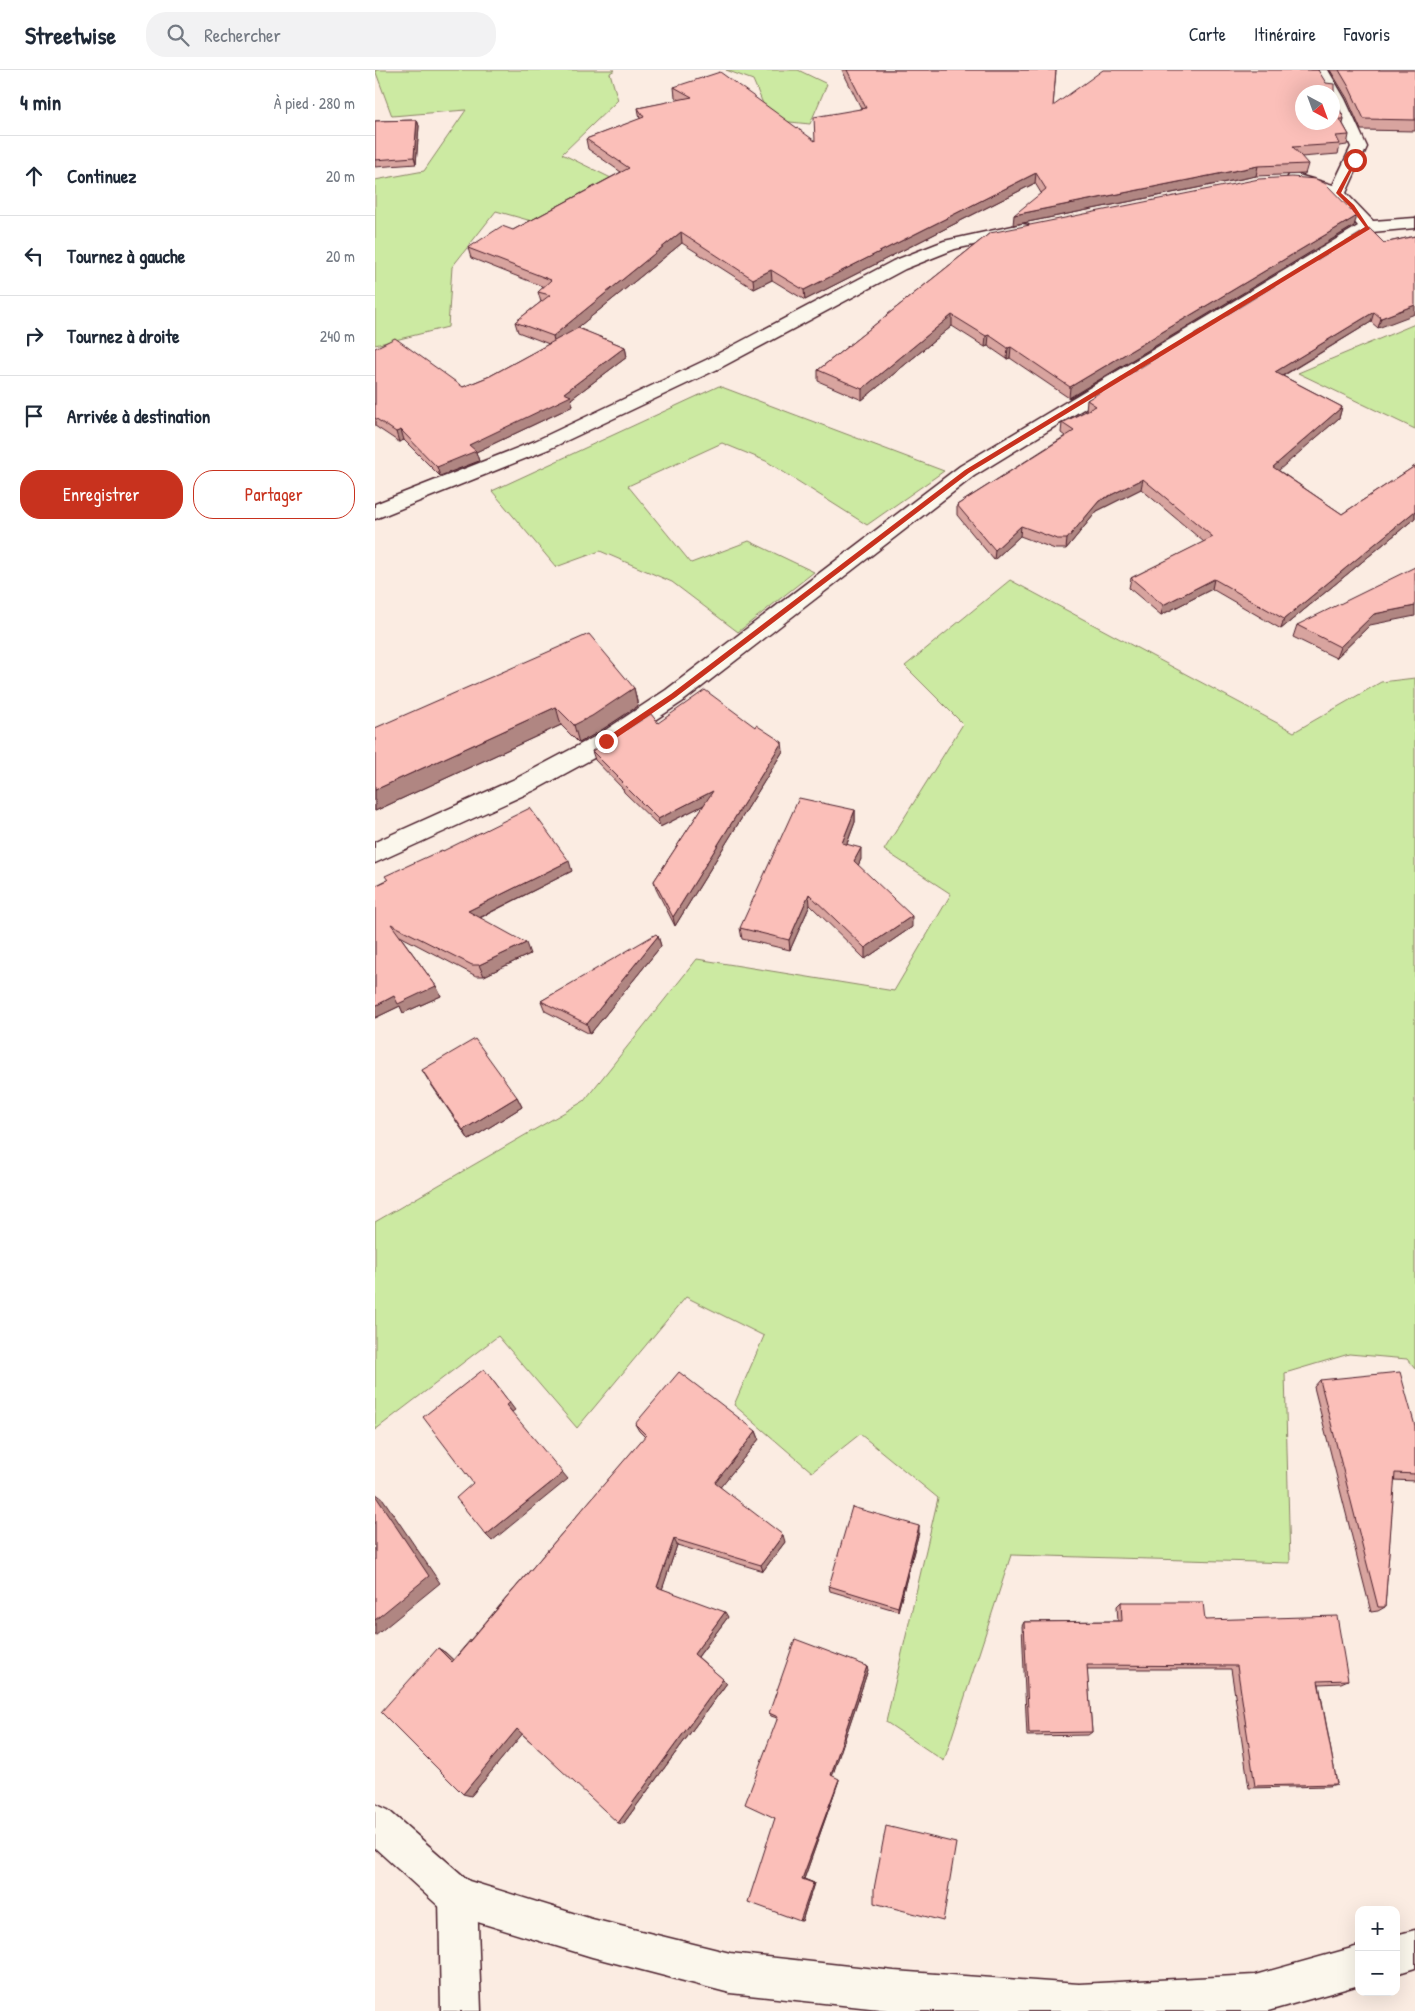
<!DOCTYPE html>
<html lang="fr">
<head>
<meta charset="utf-8">
<style>
	body { margin:0; font-family:"Patrick Hand",sans-serif; background:#f2f2f3; color:#1f2937 }
	.controls { position:absolute; right:15px; bottom:15px; display:grid; overflow:hidden; border-radius:10px; box-shadow:0 5px 20px #0002 }
	.controls button { width:45px; height:45px; display:grid; place-items:center; padding:0; border:0; border-bottom:1px solid #e0e1e3; background:#fff; color:#1f2937; font:25px sans-serif }
	.compass { position:absolute; left:920px; top:15px; width:45px; height:45px; border-radius:50%; background:#fff; box-shadow:0 5px 20px #0002; rotate:139deg }
	.stop { position:absolute; width:15px; height:15px; margin:-11px; border:4px solid #c8321e; border-radius:50%; background:#fff }
	.stop.end { background:#c8321e; border-color:#fff; box-shadow:0 1px 5px #0008 }
	.list { margin:0; padding:0; list-style:none }
	h2 { display:flex; justify-content:space-between; align-items:center; height:65px; margin:0; padding:0 20px; font-size:21px }
	h2 small { font-size:16px; font-weight:400; color:#747a83 }
	.list li { display:grid; grid-template-columns:32px 1fr auto; gap:15px; align-items:center; box-sizing:border-box; height:80px; padding:0 20px; border-top:1px solid #e0e1e3 }
	.list b { display:block; font-size:19px; white-space:nowrap }
	.list em { font-size:16px; font-style:normal; color:#747a83 }
	.actions { display:flex; gap:10px; padding:15px 20px }
	.actions a { flex:1; padding:11px 0; border:1px solid #c8321e; border-radius:20px; text-align:center; font-size:18px; color:#c8321e }
	.actions .main { background:#c8321e; color:#fff }
	.icon { flex:none; width:28px; height:28px; fill:none; stroke:currentColor; stroke-width:2; stroke-linecap:round; stroke-linejoin:round }
	.map { position:relative; flex:none; width:1040px; height:1941px; overflow:hidden }
	header { display:flex; align-items:center; gap:30px; box-sizing:border-box; height:70px; padding:0 25px; background:#fff; border-bottom:1px solid #e0e1e3 }
	header strong { font-size:24px }
	nav { display:flex; gap:28px; margin-inline-start:auto; font-size:18px }
	.search { width:350px; height:45px; background:#f2f2f3; display:flex; align-items:center; gap:12px; box-sizing:border-box; padding:0 18px; border-radius:20px; color:#747a83; font-size:19px }
	main { display:flex }
	aside { flex:1; background:#fff }
	.map>svg:first-child { display:block }
</style>
</head>
<body>
<header>
<strong>Streetwise</strong>
<div class="search"><svg class="icon" aria-label="search" viewBox="0 0 24 24"><circle cx="10" cy="10" r="6"/><path d="M15 15l6 6"/></svg>Rechercher</div>
<nav><a>Carte</a><a>Itinéraire</a><a>Favoris</a></nav>
</header>
<main>
<aside>
<h2>4 min<small>À pied · 280 m</small></h2>
<ul class="list">
<li><svg class="icon" aria-label="ahead" viewBox="0 0 24 24"><path d="M12 20V5M6 11l6-6 6 6"/></svg><div><b>Continuez</b></div><em>20 m</em></li>
<li><svg class="icon" aria-label="left" viewBox="0 0 24 24"><path d="M17 20v-9H6M10 6l-5 5 5 5"/></svg><div><b>Tournez à gauche</b></div><em>20 m</em></li>
<li><svg class="icon" aria-label="right" viewBox="0 0 24 24"><path d="M7 20v-9h11M14 6l5 5-5 5"/></svg><div><b>Tournez à droite</b></div><em>240 m</em></li>
<li><svg class="icon" aria-label="arrive" viewBox="0 0 24 24"><path d="M6 21V4h12l-3 4 3 4H6"/></svg><div><b>Arrivée à destination</b></div></li>
</ul>
<div class="actions"><a class="main">Enregistrer</a><a>Partager</a></div>
</aside>
<div class="map">
<svg width="1040" height="1941" viewBox="0 0 1040 1941">
	<rect width="100%" height="100%" fill="#fbece2"/>
	<filter id="ink" filterUnits="userSpaceOnUse"><feTurbulence type="fractalNoise" baseFrequency=".02" numOctaves="2"/><feDisplacementMap in="SourceGraphic" scale="10" xChannelSelector="R" yChannelSelector="G"/><feConvolveMatrix kernelMatrix="1 2 1 2 8 2 1 2 1" color-interpolation-filters="sRGB"/></filter>
	<g filter="url(#ink)">
		<path fill="#cceaa2" stroke="#8b8466" d="M0 0H240L235 3 243 30 187 84 236 108 160 152 121 141 77 197 73 257 0 275V110L49 101 91 40 17 46Z
			M351 0H423L452 14 435 54 395 50 378 10Z
			M1040 254V359L923 303Z
			M344 316 569 401 492 455 391 391 347 373 253 416 316 493 374 471 439 502 363 562 297 512 225 481 181 497 117 421Z
			M635 510 919 662 1006 612 1040 608V1299L1032 1289 974 1284 910 1303 915 1493 636 1485 569 1691 511 1652 563 1428 485 1364 437 1402 359 1335 389 1266 311 1227 202 1358 123 1266 0 1360V1152L209 1031 322 889 519 921 576 824 509 780 588 654 530 596Z"/>
		<g fill="none" stroke-linecap="round" stroke-linejoin="round">
			<g stroke="#4a1f2b" stroke-width="3">
				<path id="street" d="M937 0H953L970 29 992 77 971 123 998 151 1040 148V158L997 162 599 406 307 632 239 677 160 720 0 793V772L142 708 223 665 291 620 585 396 983 156C962 129 946 121 914 113L912 109 914 105 920 104 958 115 976 77 958 36V22H950Z
					M647 154 653 155 656 159 653 163 580 179 530 199 345 298 174 379 0 449V434L160 371 331 290 518 191 569 171Z
					M83 1808 97 1813 102 1827 106 1941H66L64 1827 69 1813Z"/>
			</g>
			<g stroke="#4a1f2b" stroke-width="3">
				<path id="secondary" d="M0 1734 13 1740 94 1811 217 1849 355 1883 519 1901 704 1914 880 1905 984 1876V1915L893 1941H523L355 1923 217 1887 83 1846 69 1841 0 1778Z
					M1040 1860V1898L1021 1904V1865Z"/>
			</g>
			<use href="#street" fill="#fbf7ec" fill-rule="evenodd"/>
			<use href="#secondary" fill="#fbf7ec" fill-rule="evenodd"/>
		</g>
		<path fill="#d8a49f" stroke="#4a1f2b" d="M467 0H681L678 36 959 27 969 49 968 54 974 65 972 75 965 76 963 84 926 87 933 94 930 104 881 106 638 155 666 123 660 113 430 230 397 210 379 219 307 173 202 258 250 277 252 287 196 329 198 336 101 382 104 391 65 406 29 370 24 372 0 356V278L88 317 115 306 174 274 143 262 140 252 166 232 163 222 169 217 96 188 93 178 138 160 246 102 213 79 211 69 265 49 263 38 305 30 300 27 299 17 440 71 486 38Z
			M955 0H1040V61L986 60 972 28Z
			M42 50 44 56 41 94 0 97V51Z
			M979 156 694 328 635 288 632 289 613 276 610 277 577 256 487 330 443 311V300L615 163Z
			M1040 166 1003 258 996 252 908 306 967 337 964 348 903 400 967 444 1040 396V448L906 559 837 519 786 545 754 518 756 508 829 472 766 419 722 441 691 479H680L645 466 619 490 582 445V435L690 366 686 363 687 353 712 340H711L712 330 1009 173Z
			M922 555H995L961 588 918 567Z
			M259 618 263 636 222 663 204 673 186 655 0 741V658Z
			M283 653 408 681 300 856 281 819 279 811 329 735 285 757 249 722 248 719 220 690 217 681Z
			M480 740V752L472 774 486 789 483 795 537 857 490 889 435 835 415 880 367 869 365 858Z
			M68 781 197 801 105 848 155 884 109 906H101L25 866 61 916 66 926 28 943 25 936 0 948V816Z
			M283 866 286 876 215 964 170 941 166 931Z
			M47 1000 142 1027 147 1037 94 1070 53 1010Z
			M945 1310 1040 1356V1411L1019 1410 1010 1537 1003 1541 996 1542 939 1317Z
			M260 1354 381 1361 384 1369 345 1417 410 1472 388 1501 302 1475 287 1519 353 1547 323 1587 352 1613 248 1754 147 1664 96 1726 63 1578 71 1583 78 1590 270 1367 264 1361Z
			M544 1462 523 1541 455 1521 454 1516Z
			M746 1532 830 1550 973 1610 966 1613 944 1614 962 1714 954 1716 874 1718 856 1599H712L717 1662 713 1665 652 1666 647 1556 649 1552 743 1551 742 1536Z
			M493 1600 457 1706 464 1710 429 1809 439 1813 427 1851 400 1749 402 1648 396 1646 394 1643Z"/>
		<path fill="#b08682" stroke="#4a1f2b" d="M42 50 44 56 41 94 39 87Z
			M883 96 881 106 638 155 639 145Z
			M661 103 660 113 430 230 429 220Z
			M982 146 979 156 694 328 695 317Z
			M306 162 307 173 180 276 178 266Z
			M396 200 397 210 379 219 378 209Z
			M1040 235V244L1003 258 1006 248Z
			M999 242 996 252 897 312 900 302Z
			M577 245V256L487 330V319Z
			M614 265 613 276 610 277 611 266Z
			M250 277 252 287 196 329 198 336 101 382 104 391 65 406 62 397 94 375 189 323Z
			M636 277 635 288 632 289 633 278Z
			M967 337 964 348 896 407 898 397Z
			M26 360 29 370 24 372 21 362Z
			M768 409 766 419 722 441 691 479 692 469 724 431Z
			M1040 441V448L906 559 909 549Z
			M646 456 645 466 619 490 620 480Z
			M839 509 837 519 786 545 788 535Z
			M1040 536V546L995 555 961 588 965 577 999 544Z
			M259 618 263 636 222 663 204 673 199 655Z
			M181 637 186 655 0 741V720Z
			M407 672 408 681 300 856 298 847Z
			M338 721 339 730 285 757 283 749Z
			M480 740V752L468 784 467 773Z
			M486 778V789L480 803 479 791Z
			M194 791 197 801 98 851 93 841Z
			M434 824 435 835 415 880 414 870Z
			M537 846V857L490 889V878Z
			M283 866 286 876 215 964 212 954Z
			M151 873 155 884 109 906 104 895Z
			M61 916 66 926 28 943 25 936 0 948V936L19 926Z
			M142 1027 147 1037 94 1070 88 1060Z
			M115 1307 140 1340 137 1342 131 1335Z
			M381 1361 384 1369 343 1420 340 1413Z
			M188 1403 193 1409 117 1471 111 1465Z
			M0 1423 8 1429 65 1513 0 1566Z
			M544 1456V1462L523 1541V1537Z
			M408 1465 410 1472 388 1501 386 1495Z
			M299 1469 302 1475 286 1523 282 1517Z
			M350 1542 353 1547 322 1588 319 1584Z
			M63 1578 71 1583 85 1596 77 1592Z
			M492 1596 493 1600 457 1707 456 1705Z
			M348 1609 352 1613 248 1754 243 1753Z
			M142 1659 149 1662 96 1726 88 1724Z
			M464 1709V1710L429 1809 439 1813 427 1851H425L427 1809Z"/>
		<path fill="#fbbfb9" stroke="#4a1f2b" fill-rule="evenodd" d="M472 0H681L678 36 728 0H943L951 13 959 14V27L969 49H965L974 65 961 66 965 74 918 77 933 94 883 96 639 145 671 119 661 103 429 220 396 200 378 209 306 162 178 266 140 252 175 225 163 222 176 210 93 178 127 156 138 160 254 98 211 69 269 47 263 38 317 27 299 17 345 2 440 71 439 47 491 38ZM928 22H958V52H928Z
			M964 0H1040V50L989 49 974 17Z
			M42 50 39 87 0 90V51Z
			M917 107 941 109 951 114 982 146 695 317 636 277 633 278 614 265 611 266 577 245 487 319 443 300 615 163 884 109Z
			M994 158 1009 173 1040 166V235L1006 248 999 242 900 302 967 337 898 397 967 444 1040 396V441L909 549 839 509 788 535 756 508 838 467 768 409 724 431 692 469H682L646 456 620 480 582 435 699 361 687 353 721 336 712 330Z
			M203 258 250 277 189 323 196 326 94 375 101 381 62 397 26 360 21 362 0 348V278L20 268 88 317 115 306Z
			M1040 497V536L999 544 965 577 922 555Z
			M214 564 259 618 217 646 199 655 181 637 0 720V658Z
			M330 620 380 657 381 655 407 672 298 847 279 811 338 721 283 749 247 713 248 712 217 681 276 644 283 653Z
			M424 728 480 740 467 773 486 778 479 791 537 846 490 878 434 824 414 870 365 858Z
			M155 738 194 791 93 841 151 873 104 895H97L16 854 61 916 23 934 19 926 0 936V816L13 810 10 806 67 780 68 781Z
			M281 864 283 866 212 954 166 931Z
			M100 969 142 1027 88 1060 47 1000Z
			M109 1299 135 1333 131 1335 188 1403 111 1465 81 1428 98 1413 48 1347Z
			M304 1302 381 1361 340 1413 408 1465 386 1495 299 1469 282 1517 350 1542 319 1584 348 1609 243 1753 142 1659 88 1724 6 1642 63 1578 77 1592 271 1365 260 1354Z
			M1025 1302 1040 1356V1404L1020 1403 1010 1537H1003L945 1310Z
			M0 1425 54 1506 0 1550Z
			M477 1437 544 1456 523 1537 454 1516Z
			M746 1532H828L830 1550 962 1546 973 1610 943 1611 962 1714 880 1716 862 1596 712 1595 717 1662 654 1663 649 1552 747 1551Z
			M420 1569 492 1596 456 1705 464 1709 427 1809 438 1813 425 1851 373 1832 400 1748 370 1734 403 1647 394 1643Z
			M511 1756 581 1773 568 1851 499 1833V1819Z"/>
	</g>
	<path fill="#c8321e" d="M980 89 982 90 966 123 979 135 995 159 594 403 301 627 234 673H229V669L296 624 590 400 990 157 975 137 961 123Z"/>
</svg>
<div class="controls">
<button>+</button>
<button>−</button>
</div>
<svg class="compass" viewBox="-18 -18 36 36"><path d="M0-13l5 13h-10z" fill="#e53935"/><path d="M0 13l5-13h-10z" fill="#747a83"/></svg>
<div class="stop" style="left:980px;top:90px"></div>
<div class="stop end" style="left:231px;top:671px"></div>
</div>
</main>
</body>
</html>
